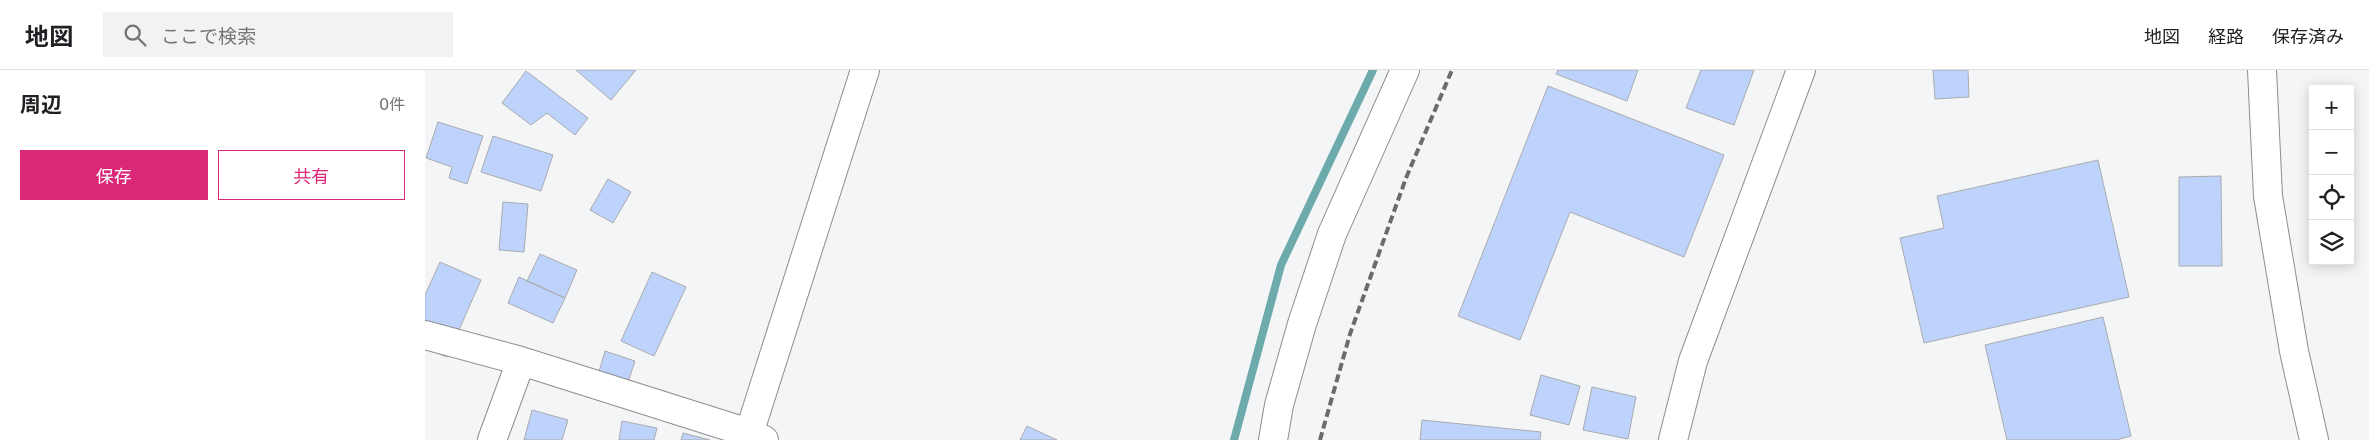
<!DOCTYPE html>
<html lang="ja">
<head>
<meta charset="utf-8">
<style>
	body { margin:0; font-family:"Public Sans","Noto Sans JP",sans-serif; background:#f2f2f2; color:#202124 }
	.controls { position:absolute; right:15px; top:15px; display:grid; overflow:hidden; border-radius:0px; box-shadow:0 2px 12px #0003 }
	.controls button { width:45px; height:45px; display:grid; place-items:center; padding:0; border:0; border-bottom:1px solid #e0e0e0; background:#fff; color:#202124; font:25px sans-serif }
	.list { margin:0; padding:0; list-style:none }
	h2 { display:flex; justify-content:space-between; align-items:center; height:65px; margin:0; padding:0 20px; font-size:21px }
	h2 small { font-size:16px; font-weight:400; color:#757577 }
	.actions { display:flex; gap:10px; padding:15px 20px }
	.actions a { flex:1; padding:11px 0; border:1px solid #db2777; border-radius:0px; text-align:center; font-size:18px; color:#db2777 }
	.actions .main { background:#db2777; color:#fff }
	.icon { flex:none; width:28px; height:28px; fill:none; stroke:currentColor; stroke-width:2; stroke-linecap:round; stroke-linejoin:round }
	.map { position:relative; flex:none; width:1944px; height:370px; overflow:hidden }
	header { display:flex; align-items:center; gap:30px; box-sizing:border-box; height:70px; padding:0 25px; background:#fff; border-bottom:1px solid #e0e0e0 }
	header strong { font-size:24px }
	nav { display:flex; gap:28px; margin-inline-start:auto; font-size:18px }
	.search { width:350px; height:45px; background:#f2f2f2; display:flex; align-items:center; gap:12px; box-sizing:border-box; padding:0 18px; border-radius:0px; color:#757577; font-size:19px }
	main { display:flex }
	aside { flex:1; background:#fff }
	.map>svg:first-child { display:block }
</style>
</head>
<body>
<header>
<strong>地図</strong>
<div class="search"><svg class="icon" aria-label="search" viewBox="0 0 24 24"><circle cx="10" cy="10" r="6"/><path d="M15 15l6 6"/></svg>ここで検索</div>
<nav><a>地図</a><a>経路</a><a>保存済み</a></nav>
</header>
<main>
<aside>
<h2>周辺<small>0件</small></h2>
<ul class="list">
</ul>
<div class="actions"><a class="main">保存</a><a>共有</a></div>
</aside>
<div class="map">
<svg width="1944" height="370" viewBox="0 0 1944 370">
	<rect width="100%" height="100%" fill="#f4f5f7"/>
	<g fill="none" stroke-linecap="round" stroke-linejoin="round">
		<path stroke="#6daaab" stroke-width="8" d="M809 370 856 195 948 0"/>
	</g>
	<path fill="#bdd3fc" stroke="#aaabad" d="M151 0H211L186 30Z
		M1133 0H1213L1202 31 1131 4Z
		M1276 0H1329L1309 55 1261 38Z
		M1508 0H1543L1544 27 1510 29Z
		M101 1 163 48 150 65 122 43 106 55 77 33Z
		M1123 16 1299 85 1259 187 1145 142 1095 270 1033 246Z
		M13 52 58 66 42 114 24 108 27 97 1 88Z
		M68 66 128 85 116 121 56 102Z
		M1673 90 1704 227 1499 273 1475 168 1519 158 1512 126Z
		M1796 106 1797 196H1754V107Z
		M183 109 206 122 188 153 165 140Z
		M78 132 103 134 99 182 74 180Z
		M115 184 152 200 140 228 102 211Z
		M15 192 56 210 22 287 0 278V225Z
		M227 202 261 217 229 286 196 271Z
		M94 207 140 228 128 253 83 233Z
		M1678 247 1706 366 1691 370H1582L1560 275Z
		M180 281 210 291 202 315 173 305Z
		M1116 305 1155 316 1144 355 1105 345Z
		M1167 317 1211 327 1203 369 1158 360Z
		M107 340 143 350 137 370H99Z
		M997 350 1116 362 1115 370H995Z
		M197 351 232 358 229 370H194Z
		M602 356 632 370H595Z
		M258 363 285 370H256Z"/>
	<g fill="none" stroke-linecap="round" stroke-linejoin="round">
		<g stroke="#8c8d8f" stroke-width="30">
			<path id="minor" d="M0 265 96 291 324 363 339 370
				M67 370 96 291
				M848 370 854 335 877 254 907 164 980 0"/>
		</g>
		<g stroke="#8c8d8f" stroke-width="30">
			<path id="tertiary" d="M1837 0 1843 126 1869 281 1889 370
				M322 370 440 0
				M1248 370 1268 291 1376 0"/>
		</g>
		<use href="#minor" stroke="#fff" stroke-width="28"/>
		<use href="#tertiary" stroke="#fff" stroke-width="28"/>
		<path stroke="#6b6b6d" stroke-width="4" stroke-dasharray="8 4" stroke-linecap="butt" d="M895 370 925 264 981 108 1027 0"/>
	</g>
</svg>
<div class="controls">
<button>+</button>
<button>−</button>
<button><svg class="icon" aria-label="locate" viewBox="0 0 24 24"><circle cx="12" cy="12" r="6"/><path d="M12 2v4M12 18v4M2 12h4M18 12h4"/></svg></button>
<button><svg class="icon" aria-label="layers" viewBox="0 0 24 24"><path d="M12 4l9 5-9 5-9-5zM3 14l9 5 9-5"/></svg></button>
</div>
</div>
</main>
</body>
</html>
